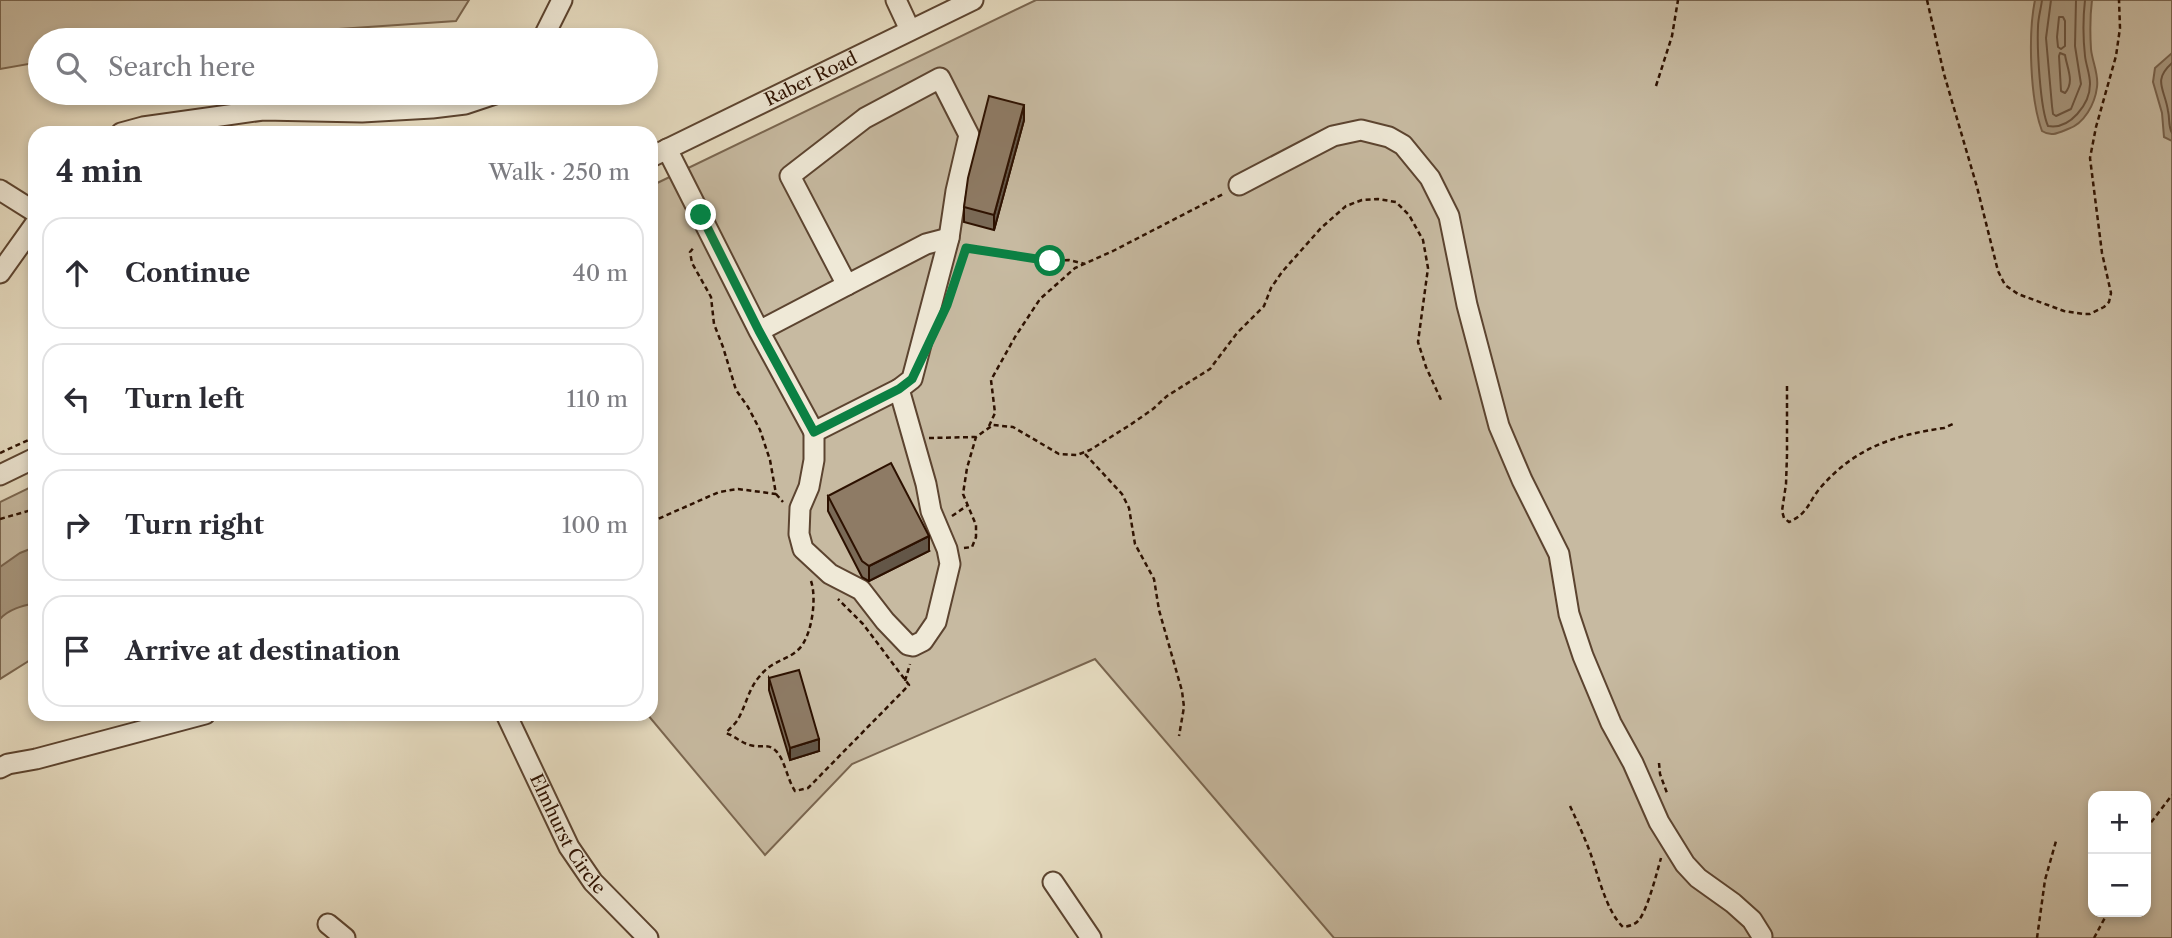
<!DOCTYPE html>
<html lang="en">
<head>
<meta charset="utf-8">
<style>
	body { margin:0; font-family:"Libre Caslon Text",serif; background:#f2f2f3; color:#2b2b33 }
	.controls { position:absolute; right:21px; bottom:21px; display:grid; overflow:hidden; border-radius:14px; box-shadow:0 4px 10px #0003 }
	.controls button { width:63px; height:63px; display:grid; place-items:center; padding:0; border:0; border-bottom:2px solid #e1e1e2; background:#fff; color:#2b2b33; font:35px sans-serif }
	.stop { position:absolute; width:21px; height:21px; margin:-16px; border:5px solid #0b8043; border-radius:50%; background:#fff }
	.stop.end { background:#0b8043; border-color:#fff; box-shadow:0 2px 7px #0008 }
	.list { margin:0; padding:0; list-style:none }
	h2 { display:flex; justify-content:space-between; align-items:center; height:91px; margin:0; padding:0 28px; font-size:30px }
	h2 small { font-size:23px; font-weight:400; color:#7c7c81 }
	.list li { display:grid; grid-template-columns:46px 1fr auto; gap:21px; align-items:center; box-sizing:border-box; height:112px; margin:0 14px 14px; padding:0 14px; border:2px solid #e1e1e2; border-radius:21px }
	.list b { display:block; font-size:26px; white-space:nowrap }
	.list em { font-size:23px; font-style:normal; color:#7c7c81 }
	.icon { flex:none; width:38px; height:38px; fill:none; stroke:currentColor; stroke-width:2; stroke-linecap:round; stroke-linejoin:round }
	.map { position:relative; flex:none; width:2172px; height:938px; overflow:hidden }
	.search { position:absolute; background:#fff; box-shadow:0 4px 10px #0003; left:28px; top:28px; width:630px; height:77px; display:flex; align-items:center; gap:18px; box-sizing:border-box; padding:0 24px; border-radius:38px; color:#7c7c81; font-size:26px }
	.panel { position:absolute; background:#fff; box-shadow:0 4px 10px #0003; left:28px; top:126px; width:630px; height:595px; border-radius:21px }
	.map>svg:first-child { display:block }
</style>
</head>
<body>
<div class="map">
<svg width="2172" height="938" viewBox="0 0 2172 938">
	<rect width="100%" height="100%" fill="#e7ddc2"/>
	<filter id="stains"><feTurbulence type="fractalNoise" baseFrequency=".00286" numOctaves="4"/><feColorMatrix values="0 0 0 0 .2 0 0 0 0 .09 0 0 0 0 .02 0 0 0 .5 -.17"/></filter>
	<radialGradient id="worn" r=".72"><stop offset=".6" stop-color="#630" stop-opacity="0"/><stop offset="1" stop-color="#630" stop-opacity=".3"/></radialGradient>
	<path fill="#c7baa1" stroke="#7a6650" stroke-width="2" fill-rule="evenodd" d="M0 0H469L456 21 178 40H40V62L0 69Z
		M1036 0H2172V938H1334L1095 659 852 764 765 855 647 714H651V186ZM2093 796H2146V912H2093Z
		M35 485V657L0 679V502Z"/>
	<path fill="#a89880" stroke="#77624d" stroke-width="2" d="M2035 0H2092C2090 16 2090 33 2091 49 2092 61 2099 74 2097 87 2095 104 2084 124 2068 129 2058 133 2051 137 2042 131 2030 99 2028 34 2035 0Z
		M2172 53V141L2164 137 2162 113 2153 82 2155 68Z
		M35 547V603C22 606 9 609 0 619V567L20 553Z"/>
	<g fill="none" stroke-linecap="round" stroke-linejoin="round">
		<path stroke="#6a5440" stroke-width="2" d="M2042 0C2041 9 2038 18 2038 27 2037 48 2040 108 2048 126 2070 130 2090 104 2090 84 2090 74 2086 65 2085 56 2083 38 2083 18 2085 0
			M2051 0 2046 38 2052 106 2053 114 2056 116 2071 109 2081 84 2075 46 2076 0
			M2059 17H2063L2065 21V46L2061 49 2058 47 2057 37Z
			M2060 53 2065 55C2067 68 2075 82 2065 93L2061 91 2059 56Z
			M2172 63C2152 81 2165 89 2168 111 2170 119 2168 126 2172 133"/>
		<g stroke="#5c4430" stroke-width="23">
			<g id="minor">
				<path d="M896 0 910 30"/>
				<path d="M542 40 562 0"/>
				<path d="M121 133 143 127 263 110 362 112 432 108 465 104 498 93"/>
				<path d="M667 149 759 331 814 432 899 389 912 379 949 238 956 191 969 135 940 78 865 118 790 176 847 285 759 331"/>
				<path id="s1" d="M651 157 973 0"/>
				<path d="M1239 185 1333 136 1361 130 1389 137 1403 145 1430 178 1449 216 1467 305 1499 426 1522 480 1559 554 1569 614 1583 656 1611 723 1633 763 1659 822 1685 864 1698 878 1733 903 1752 920 1762 936"/>
				<path d="M0 190 35 212"/>
				<path d="M0 273 35 224"/>
				<path d="M847 285 926 244 949 238"/>
				<path d="M814 432V460L809 487 800 508 799 534 803 549 830 574 861 590 885 621 908 645 913 646 923 641 936 622 950 564 947 549 931 511 926 484 899 389"/>
				<path d="M0 475 35 458"/>
				<path id="s2" d="M506 714 569 847 593 882 648 938"/>
				<path d="M0 768 8 764 36 759 205 714"/>
				<path d="M1053 882 1091 938"/>
				<path d="M328 924 345 938"/>
			</g>
		</g>
		<path stroke="#2d1100" stroke-width="2.5" stroke-dasharray="5 3.5" stroke-linecap="butt" d="M1927 0 1944 74 1977 187 1998 271 2005 285 2018 294 2064 311 2083 314H2090L2104 307 2109 302 2111 293 2102 253 2090 158 2096 127 2116 56 2120 28 2119 0
			M1656 86 1672 36 1678 0
			M965 250 966 248 978 249 1050 261 1069 260 1085 264
			M1787 386V455L1786 484 1782 511 1784 518 1789 522C1809 513 1808 502 1821 487 1855 448 1894 435 1944 428L1953 424
			M989 426 995 413 991 380 1015 337 1040 299 1075 268 1113 251 1225 193
			M929 438 975 437
			M0 453 35 437
			M1085 454 1122 494 1129 508 1135 544 1154 579 1159 610 1182 691 1184 707 1179 736
			M776 494 783 502
			M952 516 968 505
			M0 519 35 509
			M651 522 719 492 738 489 776 494 770 460 760 430 748 407 736 390 723 347 714 324 711 297 692 263 690 252 695 246
			M964 548 972 547 976 537V525L963 494 967 468 976 437 993 425 1013 427 1059 454 1077 455 1090 450 1130 425 1153 409 1167 396 1210 369 1237 333 1264 306 1271 288 1282 272 1321 228 1346 206 1362 200 1378 199 1396 202 1409 215 1423 240 1428 268 1418 342 1426 367 1442 402
			M811 581C817 598 812 636 799 649 785 662 772 660 759 677 748 690 746 706 737 721 734 725 729 729 726 733 737 737 743 745 755 746 763 747 770 744 776 751 785 760 787 779 795 791L808 788 909 685 863 624 838 599
			M905 681 910 664
			M1659 763 1660 774 1667 793
			M1570 806C1577 821 1584 836 1590 852 1598 874 1606 911 1623 927 1629 926 1634 925 1638 921 1647 912 1657 872 1661 858
			M2146 829 2172 795
			M2037 938 2045 880 2056 841
			M2094 938 2108 912"/>
		<use href="#minor" stroke="#efe9d7" stroke-width="19"/>
	</g>
	<path fill="#7a6a57" stroke="#2d1100" stroke-width="2" d="M1024 120 994 230 964 222V207Z
		M828 496 929 551 869 581 862 577 828 511Z
		M769 678 819 751 790 760 769 690Z"/>
	<path fill="#635647" stroke="#2d1100" stroke-width="2" d="M1024 105V120L994 230V215Z
		M929 536V551L869 581V566Z
		M819 739V751L790 760V748Z"/>
	<path fill="#8e7b65" stroke="#2d1100" stroke-width="2" d="M989 96 1024 105 994 215 964 207 968 178Z
		M891 463 929 536 869 566 862 561 828 496Z
		M799 670 819 739 790 748 769 678Z"/>
	<g fill="none" stroke-linecap="round" stroke-linejoin="round">
		<path stroke="#0b8043" stroke-width="9" d="M701 215 759 331 814 432 899 389 912 379 947 305 966 248 1050 261"/>
	</g>
	<g text-anchor="middle" dominant-baseline="central" stroke-width="5" stroke-linejoin="round" paint-order="stroke">
		<g font-size="18" fill="#2d1100" stroke="#efe9d7">
			<text stroke="none"><textPath href="#s1" startOffset="178">Raber Road</textPath></text>
			<text stroke="none"><textPath href="#s2" startOffset="135">Elmhurst Circle</textPath></text>
		</g>
	</g>
	<rect width="100%" height="100%" filter="url(#stains)"/>
	<rect width="100%" height="100%" fill="url(#worn)"/>
</svg>
<div class="controls">
<button>+</button>
<button>−</button>
</div>
<div class="stop" style="left:1050px;top:261px"></div>
<div class="stop end" style="left:701px;top:215px"></div>
<div class="search"><svg class="icon" aria-label="search" viewBox="0 0 24 24"><circle cx="10" cy="10" r="6"/><path d="M15 15l6 6"/></svg>Search here</div>
<section class="panel">
<h2>4 min<small>Walk · 250 m</small></h2>
<ul class="list">
<li><svg class="icon" aria-label="ahead" viewBox="0 0 24 24"><path d="M12 20V5M6 11l6-6 6 6"/></svg><div><b>Continue</b></div><em>40 m</em></li>
<li><svg class="icon" aria-label="left" viewBox="0 0 24 24"><path d="M17 20v-9H6M10 6l-5 5 5 5"/></svg><div><b>Turn left</b></div><em>110 m</em></li>
<li><svg class="icon" aria-label="right" viewBox="0 0 24 24"><path d="M7 20v-9h11M14 6l5 5-5 5"/></svg><div><b>Turn right</b></div><em>100 m</em></li>
<li><svg class="icon" aria-label="arrive" viewBox="0 0 24 24"><path d="M6 21V4h12l-3 4 3 4H6"/></svg><div><b>Arrive at destination</b></div></li>
</ul>
</section>
</div>
</body>
</html>
